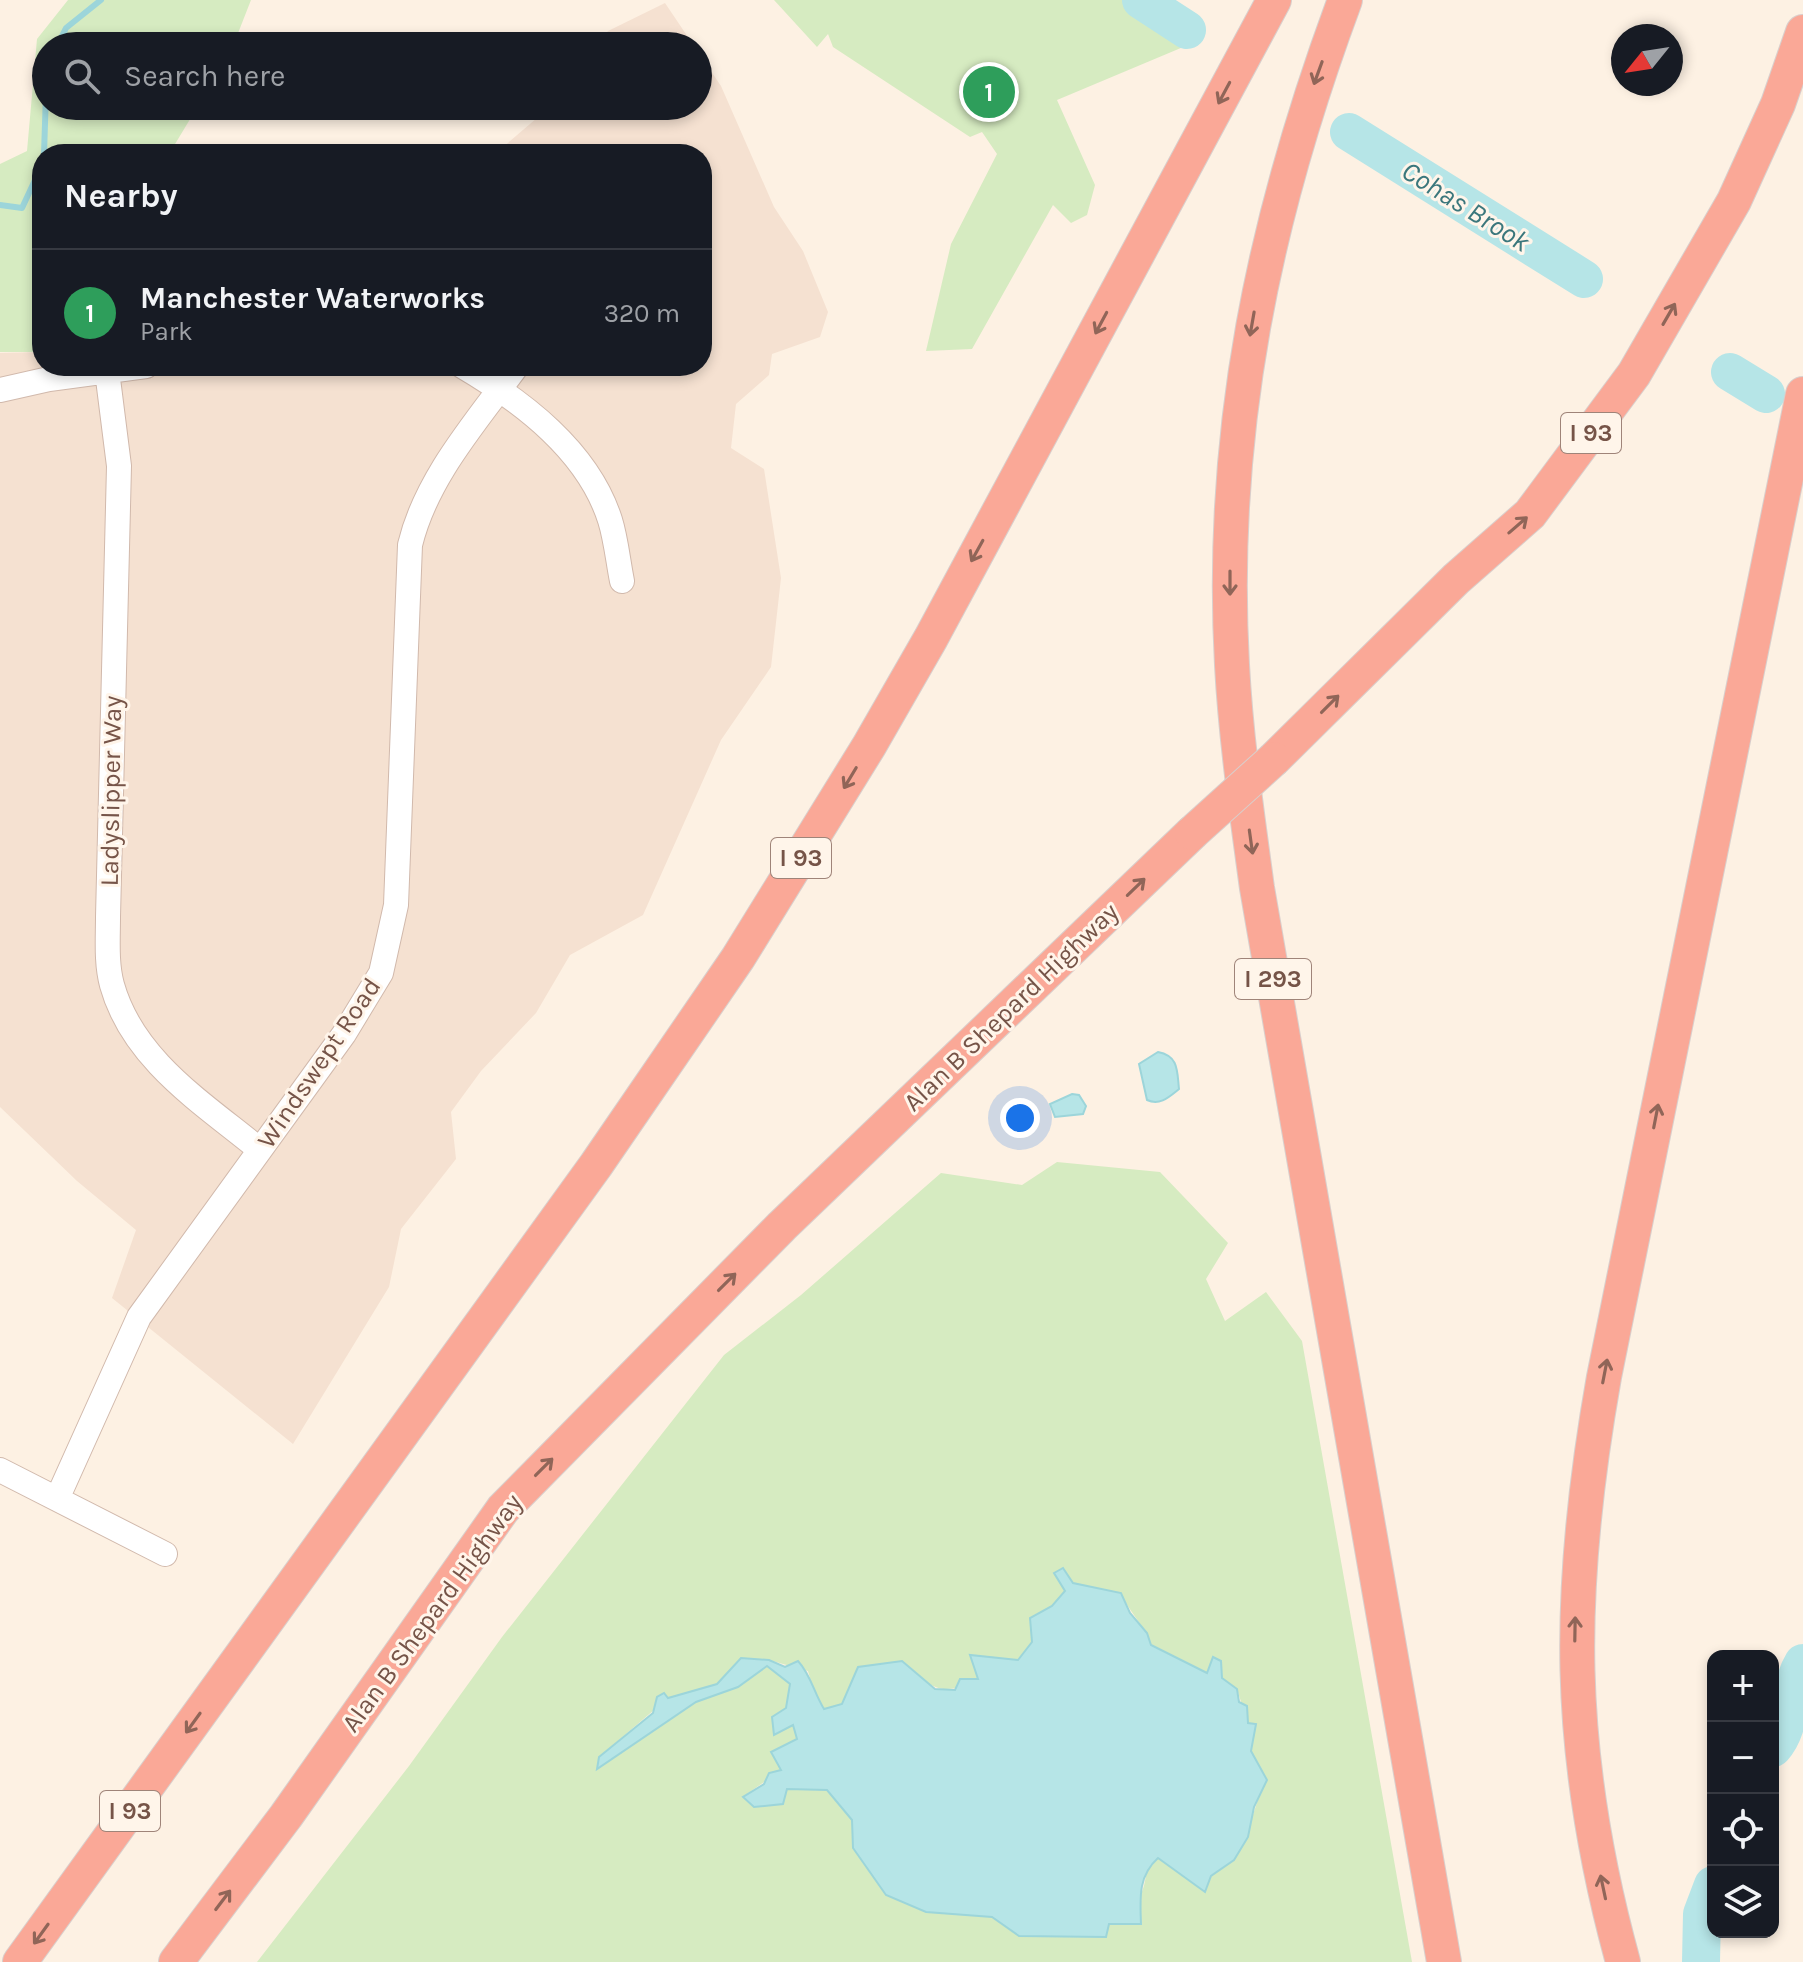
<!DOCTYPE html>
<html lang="en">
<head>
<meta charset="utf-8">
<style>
	body { margin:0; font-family:Karla,sans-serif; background:#20242c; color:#f1f3f6 }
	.controls { position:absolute; right:24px; bottom:24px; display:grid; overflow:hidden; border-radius:16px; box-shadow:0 4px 12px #0003 }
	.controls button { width:72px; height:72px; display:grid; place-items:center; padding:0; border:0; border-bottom:2px solid #363941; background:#171b24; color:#f1f3f6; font:40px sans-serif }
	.compass { position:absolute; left:1611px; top:24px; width:72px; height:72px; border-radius:50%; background:#171b24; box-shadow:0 4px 12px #0003; rotate:240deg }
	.you { position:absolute; left:1020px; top:1118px; width:28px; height:28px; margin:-20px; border:6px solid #fff; border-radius:50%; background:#1a73e8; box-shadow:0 0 0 12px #1a73e833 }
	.badge { display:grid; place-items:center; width:52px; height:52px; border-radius:50%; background:#db2777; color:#fff; font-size:26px; font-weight:700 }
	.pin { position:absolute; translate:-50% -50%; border:4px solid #fff; box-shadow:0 2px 8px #0006 }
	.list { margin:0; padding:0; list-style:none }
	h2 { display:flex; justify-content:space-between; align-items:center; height:104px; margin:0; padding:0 32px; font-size:34px }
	h2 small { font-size:26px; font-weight:400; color:#9ea1a6 }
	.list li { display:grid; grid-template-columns:52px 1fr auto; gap:24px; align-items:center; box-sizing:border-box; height:128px; padding:0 32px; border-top:2px solid #363941 }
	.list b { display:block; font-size:30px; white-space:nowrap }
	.list p { margin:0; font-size:26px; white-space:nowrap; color:#9ea1a6 }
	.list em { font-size:26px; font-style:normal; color:#9ea1a6 }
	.icon { flex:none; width:44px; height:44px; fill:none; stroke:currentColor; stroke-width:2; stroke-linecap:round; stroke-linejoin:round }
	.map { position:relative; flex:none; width:1803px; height:1962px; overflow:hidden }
	.search { position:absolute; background:#171b24; box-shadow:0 4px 12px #0003; left:32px; top:32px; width:680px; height:88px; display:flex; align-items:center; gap:20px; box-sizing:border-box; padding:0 28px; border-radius:44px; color:#9ea1a6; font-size:30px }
	.panel { position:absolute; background:#171b24; box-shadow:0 4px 12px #0003; left:32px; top:144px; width:680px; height:232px; border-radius:32px }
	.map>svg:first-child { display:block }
</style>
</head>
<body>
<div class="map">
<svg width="1803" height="1962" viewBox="0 0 1803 1962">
	<rect width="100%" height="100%" fill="#fdf1e3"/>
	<path fill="#f5e1d1" d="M665 3 694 46H598L608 31Z
		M698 52 721 86 774 207 803 251 828 312 820 337 772 354 769 375 736 404 731 448 764 469 781 578 771 667 721 740 643 915 570 955 536 1013 481 1071 451 1112 456 1159 401 1229 389 1287 293 1444 112 1298 136 1230 77 1181 0 1107V353L42 352V366H702V154H495L551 106H698Z"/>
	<path fill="#d6ebc1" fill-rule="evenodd" d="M68 0H251L233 46H46V106H198L169 154H42V352H0V164L27 151 37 39Z
		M774 0H1148L1188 45 1057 100 1095 185 1087 215 1071 223 1053 205 972 349 926 351 951 244 997 154 982 132 970 137 833 47 828 34 817 47Z
		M1057 1162 1160 1172 1228 1243 1206 1279 1225 1321 1266 1292 1302 1341 1412 1962H257L409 1766 502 1637 724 1355 801 1295 941 1173 1022 1185ZM1073 1583 1121 1593C1129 1612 1145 1626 1151 1645L1237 1689 1248 1724H1256L1251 1751 1266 1780C1246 1824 1253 1845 1211 1876L1158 1858C1141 1873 1149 1879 1140 1896 1120 1933 1056 1933 1019 1936L992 1917 926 1912 853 1848 852 1820 827 1790 787 1789 783 1804 754 1807 744 1796 781 1770 797 1740 793 1724 773 1734 786 1708 790 1684 767 1666 738 1687 696 1702 599 1768V1757L668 1698 717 1684 769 1660 808 1671 814 1692 824 1709 842 1705 858 1668 901 1661C932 1687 939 1699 978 1679L970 1655 1018 1660 1032 1642 1030 1618 1052 1606Z"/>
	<path fill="#b6e5e7" stroke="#9cd5da" stroke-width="2" d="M1158 1052C1179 1056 1177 1071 1179 1089 1169 1097 1160 1106 1147 1100L1139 1064Z
		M1072 1094 1079 1095 1086 1106 1083 1114 1055 1117 1050 1104Z
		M1063 1568 1073 1583 1121 1593 1130 1613 1147 1633 1151 1645 1207 1673 1213 1657 1221 1661 1222 1678 1237 1689 1239 1702 1247 1706 1248 1723 1256 1724 1251 1751 1267 1780 1254 1807 1248 1837 1234 1860 1211 1876 1205 1892 1158 1858C1138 1876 1140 1898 1141 1924H1109L1106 1937 1019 1936 992 1917 926 1912 886 1895 853 1848 852 1820 827 1790 787 1789 783 1804 754 1807 743 1797 764 1784 769 1773 781 1770 771 1752 797 1739 793 1725 774 1735 772 1717 786 1708 790 1684 767 1666 738 1687 696 1702 597 1769 599 1757 653 1713 657 1697 664 1693 668 1698 717 1684 741 1658 769 1660 785 1667 798 1661C811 1675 814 1693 824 1709L842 1704 858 1667 902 1661 935 1689 955 1690 960 1679H978L970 1655 1018 1660 1032 1642 1030 1618 1052 1606 1065 1591 1054 1573Z"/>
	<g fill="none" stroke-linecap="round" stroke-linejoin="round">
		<path stroke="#9cd5da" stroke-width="6" d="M57 46 66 28 101 0
			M44 154 46 93
			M0 205 22 208 42 165"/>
		<path stroke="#b6e5e7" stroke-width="38" d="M1141 0 1187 30
			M1349 132 1584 279
			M1730 372 1766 394
			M1773 1748C1793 1726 1787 1689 1803 1663
			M1701 1962 1702 1914 1713 1885"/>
		<g stroke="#d1b9ac" stroke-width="26">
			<path id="minor" d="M462 366C523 402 588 451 610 520 616 539 618 561 622 581
				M107 371 119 466 108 917C108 939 106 963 112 985 133 1060 203 1103 260 1150
				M0 390 49 379 146 366
				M0 1470 165 1554
				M57 1499 139 1317 344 1034 381 973 396 905 410 545C426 478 476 422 517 366"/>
		</g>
		<g stroke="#d9cfcc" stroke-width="36">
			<path id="highway" d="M1345 0C1264 218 1219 431 1232 665 1236 740 1247 814 1257 888L1444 1962
				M1274 759 1456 579 1530 514 1634 374 1734 201 1778 104 1803 32
				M20 1962 596 1165 738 958 869 746 931 638 1274 0
				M176 1962 286 1816 503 1509 782 1226 1192 833
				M1623 1962C1565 1751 1566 1591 1604 1377L1803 394"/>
		</g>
		<use href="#minor" stroke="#fff" stroke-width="24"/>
		<use href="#highway" stroke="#faa897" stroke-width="34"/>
		<g stroke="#d9cfcc" stroke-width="36" stroke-linecap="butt">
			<path id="highway-bridge" d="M1192 833 1274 759"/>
		</g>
		<use href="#highway-bridge" stroke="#faa897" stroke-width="34"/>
	</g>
	<defs><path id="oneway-shaft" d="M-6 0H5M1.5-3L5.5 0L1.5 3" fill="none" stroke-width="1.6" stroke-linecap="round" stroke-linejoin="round" transform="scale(2)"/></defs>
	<g stroke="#906558">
		<use href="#oneway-shaft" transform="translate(1318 73) rotate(110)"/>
		<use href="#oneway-shaft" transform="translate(1224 93) rotate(118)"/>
		<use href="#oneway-shaft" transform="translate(1669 314) rotate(-60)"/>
		<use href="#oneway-shaft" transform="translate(1101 323) rotate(118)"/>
		<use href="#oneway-shaft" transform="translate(1252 324) rotate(100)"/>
		<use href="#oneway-shaft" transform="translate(1518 525) rotate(-41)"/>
		<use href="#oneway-shaft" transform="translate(977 551) rotate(119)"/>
		<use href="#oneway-shaft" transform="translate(1230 583) rotate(90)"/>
		<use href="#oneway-shaft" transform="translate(1330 704) rotate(-45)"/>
		<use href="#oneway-shaft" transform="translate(850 778) rotate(121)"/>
		<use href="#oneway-shaft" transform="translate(1251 842) rotate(82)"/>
		<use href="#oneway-shaft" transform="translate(1136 887) rotate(-44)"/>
		<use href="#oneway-shaft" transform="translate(1656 1116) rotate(-79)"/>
		<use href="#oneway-shaft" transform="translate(727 1282) rotate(-45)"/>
		<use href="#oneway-shaft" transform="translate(1605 1371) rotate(-79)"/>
		<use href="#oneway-shaft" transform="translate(544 1467) rotate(-45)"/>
		<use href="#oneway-shaft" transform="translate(1575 1629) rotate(-89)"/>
		<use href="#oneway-shaft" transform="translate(193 1723) rotate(126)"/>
		<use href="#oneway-shaft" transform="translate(1603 1887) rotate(-102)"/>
		<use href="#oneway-shaft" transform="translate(223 1900) rotate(-53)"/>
		<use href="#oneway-shaft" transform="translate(41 1934) rotate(126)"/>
	</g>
	<g text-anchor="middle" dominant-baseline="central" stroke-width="6" stroke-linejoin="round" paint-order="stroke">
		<g fill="#fff5ea" stroke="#9f8479" stroke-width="2">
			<rect x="1561" y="413" width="60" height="40" rx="6"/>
			<rect x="771" y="838" width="60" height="40" rx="6"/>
			<rect x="1235" y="959" width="76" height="40" rx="6"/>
			<rect x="100" y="1791" width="60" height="40" rx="6"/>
		</g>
		<g font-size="24" font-weight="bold" fill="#765448">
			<text x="1591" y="433">I 93</text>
			<text x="801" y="858">I 93</text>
			<text x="1273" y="979">I 293</text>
			<text x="130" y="1811">I 93</text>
		</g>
		<g font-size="26" fill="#765448" stroke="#fff5ea">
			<text transform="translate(111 791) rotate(-89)">Ladyslipper Way</text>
			<text transform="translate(1011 1007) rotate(-44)">Alan B Shepard Highway</text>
			<text transform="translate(319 1063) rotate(-56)">Windswept Road</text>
			<text transform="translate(432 1613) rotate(-54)">Alan B Shepard Highway</text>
		</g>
		<g font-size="28" font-style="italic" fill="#3b777c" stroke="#fff5ea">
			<text transform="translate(1466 206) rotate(32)">Cohas Brook</text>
		</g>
	</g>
</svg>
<div class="controls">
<button>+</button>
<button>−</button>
<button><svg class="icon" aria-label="locate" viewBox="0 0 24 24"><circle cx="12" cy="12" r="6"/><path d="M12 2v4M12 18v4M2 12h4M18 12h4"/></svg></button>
<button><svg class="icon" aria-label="layers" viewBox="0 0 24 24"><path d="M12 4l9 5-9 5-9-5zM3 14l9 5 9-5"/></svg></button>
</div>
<svg class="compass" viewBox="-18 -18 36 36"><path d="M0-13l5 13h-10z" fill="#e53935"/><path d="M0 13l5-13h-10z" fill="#9ea1a6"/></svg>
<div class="you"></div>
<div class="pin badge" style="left:989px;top:92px;background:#2e9e5b">1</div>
<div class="search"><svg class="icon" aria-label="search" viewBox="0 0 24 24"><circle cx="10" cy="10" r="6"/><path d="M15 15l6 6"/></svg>Search here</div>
<section class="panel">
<h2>Nearby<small></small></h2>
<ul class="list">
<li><span class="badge" style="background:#2e9e5b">1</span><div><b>Manchester Waterworks</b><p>Park</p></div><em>320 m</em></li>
</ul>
</section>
</div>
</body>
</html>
